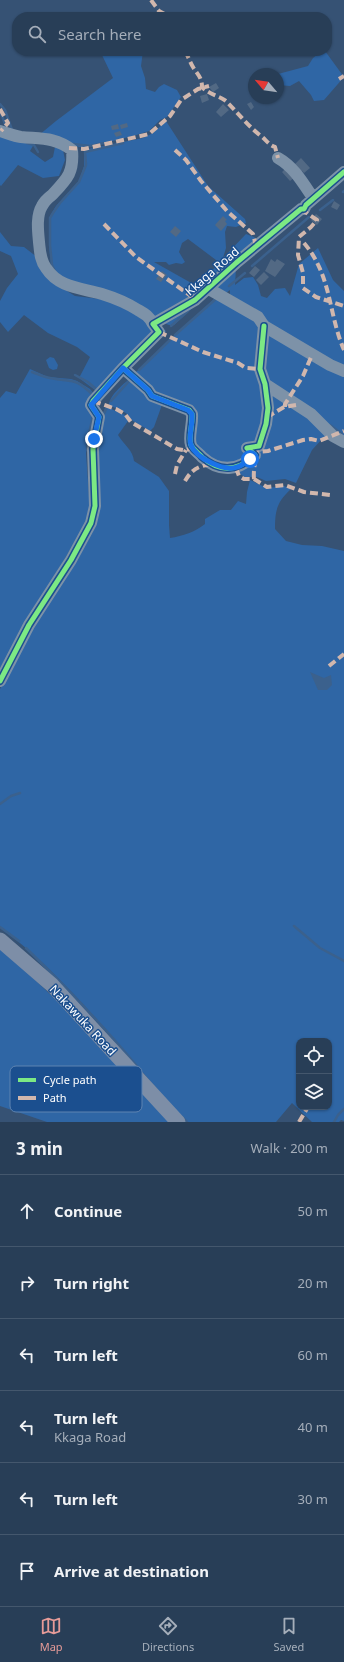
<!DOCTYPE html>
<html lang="en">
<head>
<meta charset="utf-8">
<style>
	body { margin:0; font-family:"Noto Sans",sans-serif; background:#344961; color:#f1f3f6 }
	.controls { position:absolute; right:12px; bottom:12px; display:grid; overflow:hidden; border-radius:8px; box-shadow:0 1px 3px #0004 }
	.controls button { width:36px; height:36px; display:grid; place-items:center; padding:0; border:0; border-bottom:1px solid #44576d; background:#283e57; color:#f1f3f6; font:20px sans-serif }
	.compass { position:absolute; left:248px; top:68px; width:36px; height:36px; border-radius:50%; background:#283e57; box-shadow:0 1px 3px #0004; rotate:299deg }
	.stop { position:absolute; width:12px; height:12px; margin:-9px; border:3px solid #1a73e8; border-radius:50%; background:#fff }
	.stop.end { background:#1a73e8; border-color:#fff; box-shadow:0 1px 4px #0008 }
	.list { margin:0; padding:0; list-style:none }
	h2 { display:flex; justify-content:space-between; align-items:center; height:52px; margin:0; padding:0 16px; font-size:17px }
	h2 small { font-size:13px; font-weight:400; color:#a5aeba }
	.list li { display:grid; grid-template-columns:26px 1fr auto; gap:12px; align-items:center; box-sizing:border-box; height:72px; padding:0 16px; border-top:1px solid #44576d }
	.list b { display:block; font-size:15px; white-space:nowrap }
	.list p { margin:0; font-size:13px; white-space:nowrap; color:#a5aeba }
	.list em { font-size:13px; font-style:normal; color:#a5aeba }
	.icon { flex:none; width:22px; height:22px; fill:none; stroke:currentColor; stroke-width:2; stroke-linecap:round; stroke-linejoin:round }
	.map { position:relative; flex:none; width:344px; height:1122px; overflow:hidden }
	.search { position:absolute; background:#283e57; box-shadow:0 1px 3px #0004; left:12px; right:12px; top:12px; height:44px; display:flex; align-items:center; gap:10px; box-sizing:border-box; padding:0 14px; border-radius:16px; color:#a5aeba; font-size:15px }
	.sheet { height:484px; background:#283e57 }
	nav { display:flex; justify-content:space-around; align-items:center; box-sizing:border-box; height:56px; border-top:1px solid #44576d; background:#283e57; font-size:11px; color:#a5aeba }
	nav a { display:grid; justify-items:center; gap:2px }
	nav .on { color:#e69b98 }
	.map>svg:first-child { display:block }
</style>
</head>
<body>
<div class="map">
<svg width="344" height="1122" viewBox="0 0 344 1122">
	<rect width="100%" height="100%" fill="#365274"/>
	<path fill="#2f66a5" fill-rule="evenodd" d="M106 51H143L141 66 145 78 146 89 155 92 159 87 164 84 177 90 181 97 167 117 160 120 149 131 133 136 91 146 80 147 72 145 33 140 56 121 113 78 102 55Z
		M322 51H325L344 77 324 100 314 101 311 95 299 81 290 86 278 85V74L308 66 313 58Z
		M166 121 208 186 245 219 246 223 236 227 227 226 225 232 226 248 223 258 246 234 254 237 259 243 236 268 235 285 244 278 253 277 258 285 261 296 267 298 275 289 285 288 290 296 299 264 318 248 333 280 344 291V368L299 344 230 295V290L223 295 206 290 198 283 220 263 188 239 182 243 179 252 185 262 182 264 176 263 169 265 166 262H154L209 293 174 325H169L77 289 54 270 51 264 49 245 50 216 56 206 79 181 84 166V153L88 149 143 138 153 133Z
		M0 137 34 144 30 151 45 162 53 157 55 147 63 150 65 160 59 176 43 178 18 165 1 186 0 185Z
		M0 232 11 246 24 247 46 264 59 286 75 296 108 300 159 326 166 331 117 380 99 393 79 378 90 357 77 347 48 333 24 315 8 332 0 322V301L7 288 18 274 11 256 0 251Z
		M215 298 233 303 261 327 265 411 250 456 225 466 194 446V414L161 399 136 372Z
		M266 332 344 373V437L273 387 262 368Z
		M50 357 54 358 58 365 57 369 53 370 49 368 46 360Z
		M30 369 48 377 71 379 77 381 90 389 97 398 86 453 90 510 86 523 0 668V398L6 391 16 394Z
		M133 376 163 402 154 427 150 431 133 421 126 413 109 405C110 394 125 383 133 376Z
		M269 390 339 441 323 438 312 450 296 483 285 479 266 481 257 477H245L240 474 239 471 257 455Z
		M107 407 125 415 128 421 118 435C124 445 133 450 134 461L159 477 169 491V525L170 538C183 536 195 532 205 524V519L220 510H231L238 501 246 504 247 492 250 480 267 488 284 486 291 489C277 502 275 510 275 529L286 541 302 545 322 546 344 551V1121L341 1120 339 1122H312L292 1103 276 1122H187C126 1057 72 981 0 927V689L33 629 89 539 97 469 99 426 105 408ZM299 1041H329V1107H299Z
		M0 946 57 1001 172 1122H47L0 1106Z"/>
	<path fill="#3b618d" d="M310 672 324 678 331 675 332 685 327 690H318Z"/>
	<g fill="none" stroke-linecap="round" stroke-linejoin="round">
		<path stroke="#3b618d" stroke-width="2.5" d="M0 104 5 110 12 130
			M1 113 6 127 5 129
			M27 143 34 145 38 152
			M73 144 90 146 104 143
			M343 192 344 191
			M320 210 333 200
			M252 266 309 217
			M55 271 52 265 50 245V218L53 213 60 203 79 182 86 165 85 152 123 143
			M229 286 245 273
			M171 326 188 311
			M175 335 218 297
			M139 370 172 338
			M32 372C38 374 44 377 50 378 73 383 73 376 93 395
			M75 375 88 382 98 391
			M111 401 131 379
			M103 416 106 409
			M330 425 342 434
			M87 450 88 438 93 416
			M0 804 11 796 20 793
			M294 926 320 948 344 961
			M0 927 19 941
			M26 948C66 987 105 1027 140 1070
			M182 1117 187 1122
			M334 1122 338 1115 344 1109"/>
	</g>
	<path fill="#526984" d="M216 83 219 88 213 92 209 87Z
		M207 94 209 100 202 103 200 96Z
		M251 102 254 107 251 110 247 104Z
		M223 104 229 110 221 117 216 112Z
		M127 123 128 127 121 129 120 125Z
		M118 124 119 129 112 130 111 126Z
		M120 131 122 135 116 137 114 133Z
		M301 158 310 168 304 173 302 171 299 174 292 167Z
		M287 167 295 177 290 181 282 172Z
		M334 201 340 205 337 210 331 207Z
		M316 214 322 219 317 225 311 220Z
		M223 216 227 220 225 221 227 224 221 231 215 225Z
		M175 226 181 231 176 237 170 232Z
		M271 259 275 262 277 259 285 264 275 277 265 271Z
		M255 266 260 270 254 277 249 273Z
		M162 271 167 275 161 282 156 279Z
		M264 272 269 277 261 285 256 280Z"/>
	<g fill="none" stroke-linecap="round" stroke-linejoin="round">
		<path stroke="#7d92a8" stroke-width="12" d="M0 131C7 133 14 136 21 137 41 139 55 137 72 150 74 173 67 179 52 195 48 198 44 202 42 206 36 216 38 231 39 242 40 251 40 260 46 268 59 288 81 288 102 294 115 298 127 303 138 310 145 314 149 316 153 324
			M278 158C294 167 303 183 313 198
			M209 289 258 317 264 326 330 365 344 371
			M123 368 148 390 152 396 189 410 192 414C193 424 188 437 191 445 193 450 199 453 202 457 220 473 238 471 255 455L247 448 259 446 266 424 268 408 265 384 260 369 264 326
			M265 384 311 414 333 436 344 442
			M0 681 29 625 71 560 91 523 95 506 93 449 99 417 91 405 93 401 123 368 159 332 153 324 195 300 236 263 301 209H304L306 205 344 172"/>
		<path stroke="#7d8ea7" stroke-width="15" d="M0 940 52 985 178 1122"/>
		<path stroke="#d1b7ad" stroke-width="4" stroke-dasharray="8 4" stroke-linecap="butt" d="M151 0 159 11 170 17
			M185 51C188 56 190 62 193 67 197 74 202 77 202 87 210 95 220 96 226 101 238 113 248 126 261 136 266 140 269 145 275 147L278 158
			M339 79 344 76
			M0 109 8 123 1 131
			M69 148 84 149 149 134 170 116 181 100 198 89 209 86
			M175 150 186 160 201 181 227 211 253 234 256 246
			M301 209 317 220 311 227 299 237 298 255 303 273V288L316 297 344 306
			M104 224 136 257 191 296 195 300
			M304 243C332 276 328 313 344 350
			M159 332 203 352 238 363 246 368 260 369
			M93 401 116 409 125 414 131 422 177 449 183 450 193 449
			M285 407V404L303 376 312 355
			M267 417 284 407 296 405
			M251 450 257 452 268 451 303 440 311 439 319 441 344 431
			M236 468 239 476 244 479H254L267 487 285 485 304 492 330 495
			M175 474 177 465 186 450
			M254 479C253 470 256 462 255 455
			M185 481C192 469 198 466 212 464
			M329 666 344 654
			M299 1122 308 1107"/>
		<g stroke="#1b4f8f" stroke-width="8">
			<path id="cycleway" d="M123 368 148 390 152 396 189 410 192 414C193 424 188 437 191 445 193 450 199 453 202 457 220 473 238 471 255 455L247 448 259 446 266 424 268 408 265 384 260 369 264 326
				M0 681 29 625 71 560 91 523 95 506 93 449 99 417 91 405 93 401 123 368 159 332 153 324 195 300 236 263 301 209H304L306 205 344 172"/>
		</g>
		<use href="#cycleway" stroke="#7ce984" stroke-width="5"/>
	</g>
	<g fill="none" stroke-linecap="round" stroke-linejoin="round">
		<path stroke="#1a73e8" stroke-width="5" d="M94 439 99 417 91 405 123 368 148 390 152 396 188 410 192 414C193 424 188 437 191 445 196 458 224 472 237 467 241 466 246 462 250 459"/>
	</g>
	<g text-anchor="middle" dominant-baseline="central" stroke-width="3" stroke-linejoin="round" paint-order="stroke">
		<g font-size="12" fill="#fff" stroke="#1b4f8f">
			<text transform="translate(212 271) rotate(-41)">Kkaga Road</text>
			<text transform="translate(83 1020) rotate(47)">Nakawuka Road</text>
		</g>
	</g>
	<rect x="10" y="1066" width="132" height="46" rx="6" fill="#1b4f8f" stroke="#5f84b1" stroke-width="1"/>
	<rect x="18" y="1078" width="18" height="4" fill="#7ce984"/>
	<rect x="18" y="1096" width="18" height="4" fill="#d1b7ad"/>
	<g font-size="11" fill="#fff">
		<text x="43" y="1084">Cycle path</text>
		<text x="43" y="1102">Path</text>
	</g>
</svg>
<div class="controls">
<button><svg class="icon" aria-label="locate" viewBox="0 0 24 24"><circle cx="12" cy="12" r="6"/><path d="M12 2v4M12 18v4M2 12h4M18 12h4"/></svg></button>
<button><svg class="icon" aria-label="layers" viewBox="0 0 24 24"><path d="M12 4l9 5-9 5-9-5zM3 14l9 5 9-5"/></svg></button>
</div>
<svg class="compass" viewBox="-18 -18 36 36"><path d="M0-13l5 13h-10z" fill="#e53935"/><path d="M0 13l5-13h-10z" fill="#a5aeba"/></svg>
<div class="stop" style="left:250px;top:459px"></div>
<div class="stop end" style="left:94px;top:439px"></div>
<div class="search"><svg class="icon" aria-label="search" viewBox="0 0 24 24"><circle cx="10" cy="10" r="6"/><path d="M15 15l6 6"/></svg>Search here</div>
</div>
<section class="sheet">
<h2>3 min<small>Walk · 200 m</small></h2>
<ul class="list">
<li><svg class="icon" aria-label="ahead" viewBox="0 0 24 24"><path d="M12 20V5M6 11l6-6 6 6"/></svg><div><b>Continue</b></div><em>50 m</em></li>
<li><svg class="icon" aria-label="right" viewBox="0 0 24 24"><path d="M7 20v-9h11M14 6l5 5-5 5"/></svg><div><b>Turn right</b></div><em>20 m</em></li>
<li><svg class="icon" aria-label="left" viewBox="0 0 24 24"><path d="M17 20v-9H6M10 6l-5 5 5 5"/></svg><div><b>Turn left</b></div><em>60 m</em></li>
<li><svg class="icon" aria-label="left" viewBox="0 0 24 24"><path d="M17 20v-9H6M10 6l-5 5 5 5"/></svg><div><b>Turn left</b><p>Kkaga Road</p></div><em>40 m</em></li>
<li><svg class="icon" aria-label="left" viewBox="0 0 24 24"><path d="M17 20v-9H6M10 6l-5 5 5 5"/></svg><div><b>Turn left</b></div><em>30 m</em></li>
<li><svg class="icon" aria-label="arrive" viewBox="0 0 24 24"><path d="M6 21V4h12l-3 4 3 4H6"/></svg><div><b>Arrive at destination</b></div></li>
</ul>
</section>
<nav>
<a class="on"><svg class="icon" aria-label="map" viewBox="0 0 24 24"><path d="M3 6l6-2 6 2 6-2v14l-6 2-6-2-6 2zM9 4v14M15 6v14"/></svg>Map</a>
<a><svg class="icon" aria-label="directions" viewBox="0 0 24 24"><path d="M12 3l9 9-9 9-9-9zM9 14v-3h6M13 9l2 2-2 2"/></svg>Directions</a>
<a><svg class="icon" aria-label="saved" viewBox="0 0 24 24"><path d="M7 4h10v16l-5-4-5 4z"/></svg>Saved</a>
</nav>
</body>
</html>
